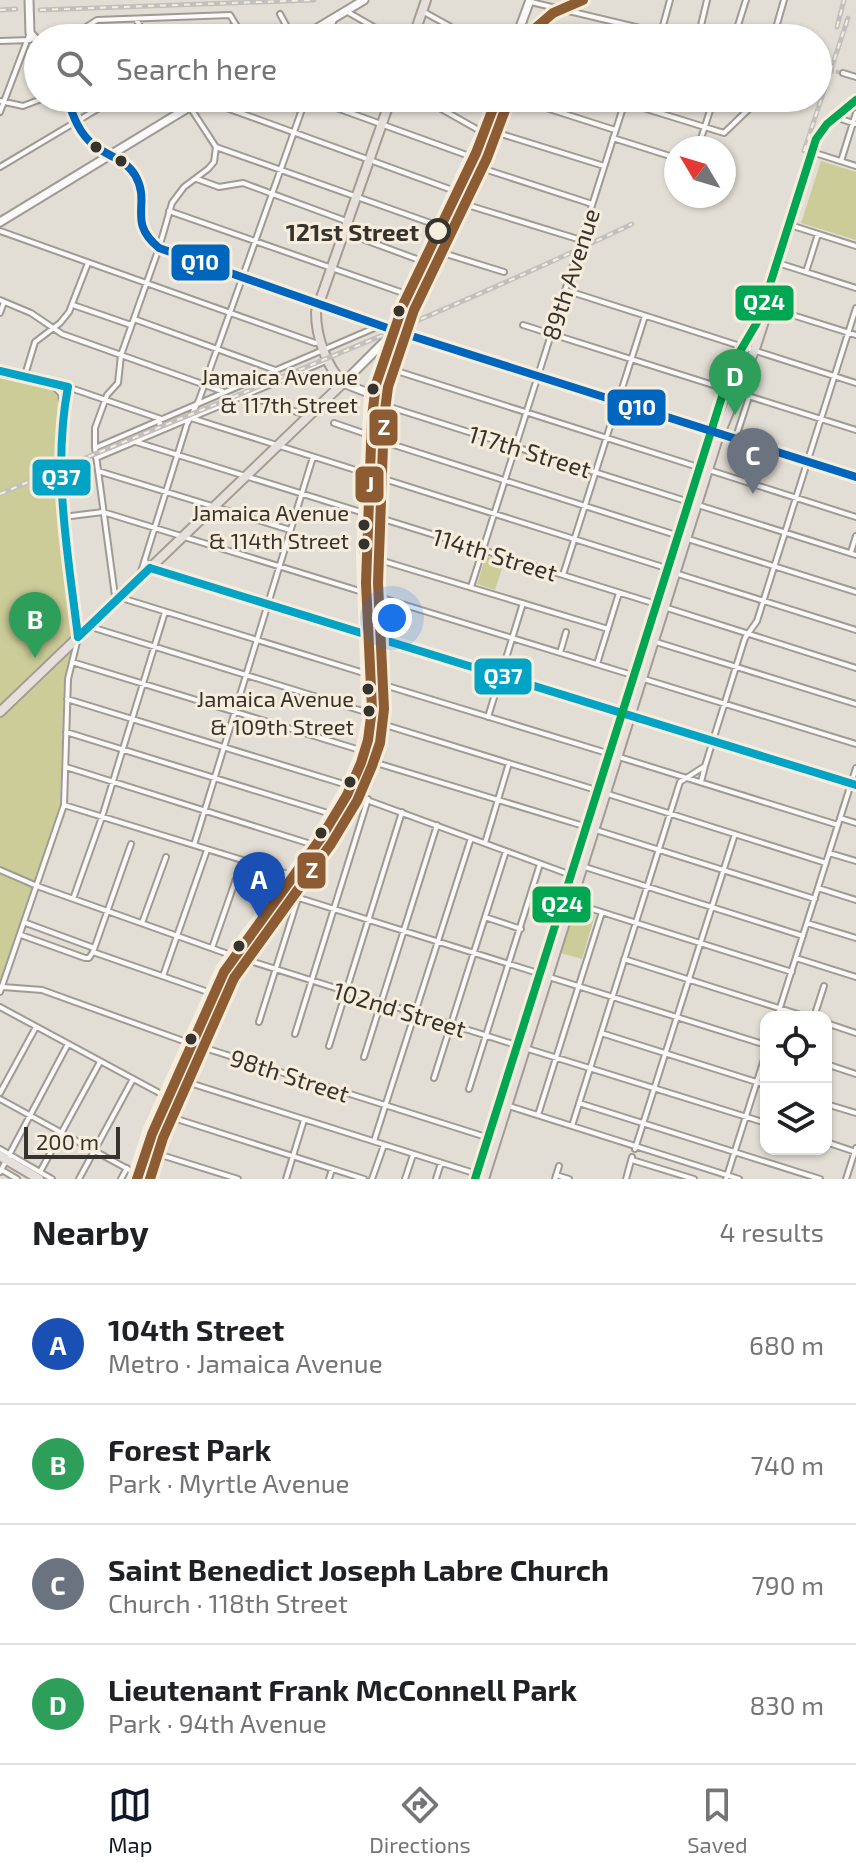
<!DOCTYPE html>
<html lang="en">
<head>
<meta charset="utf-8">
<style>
	body { margin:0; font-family:"Exo 2",sans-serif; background:#f6f6f6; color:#202124 }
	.controls { position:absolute; right:24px; bottom:24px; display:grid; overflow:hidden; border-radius:16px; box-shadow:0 2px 6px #0004 }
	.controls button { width:72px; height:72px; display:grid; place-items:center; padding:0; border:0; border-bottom:2px solid #e0e0e0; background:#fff; color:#202124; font:40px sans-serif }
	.compass { position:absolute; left:664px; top:136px; width:72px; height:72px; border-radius:50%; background:#fff; box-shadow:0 2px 6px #0004; rotate:308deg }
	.scale { position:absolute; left:24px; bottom:20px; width:96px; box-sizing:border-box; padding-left:8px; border:4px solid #36332c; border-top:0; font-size:22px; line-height:28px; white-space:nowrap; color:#36332c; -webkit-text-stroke:6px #f6eddc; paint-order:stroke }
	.you { position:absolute; left:392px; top:618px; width:28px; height:28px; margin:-20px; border:6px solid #fff; border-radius:50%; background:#1a73e8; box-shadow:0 0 0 12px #1a73e833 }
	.badge { display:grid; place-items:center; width:52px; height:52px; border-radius:50%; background:#111827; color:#fff; font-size:26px; font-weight:700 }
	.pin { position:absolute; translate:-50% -66px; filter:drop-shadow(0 2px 4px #0008) }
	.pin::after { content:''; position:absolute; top:42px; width:28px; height:24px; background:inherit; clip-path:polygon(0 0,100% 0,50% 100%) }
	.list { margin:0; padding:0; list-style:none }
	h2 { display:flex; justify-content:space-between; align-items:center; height:104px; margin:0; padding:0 32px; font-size:34px }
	h2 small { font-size:26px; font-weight:400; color:#757577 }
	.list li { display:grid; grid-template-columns:52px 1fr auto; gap:24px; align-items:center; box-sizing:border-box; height:120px; padding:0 32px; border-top:2px solid #e0e0e0 }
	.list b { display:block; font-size:30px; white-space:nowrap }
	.list p { margin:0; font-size:26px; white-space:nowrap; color:#757577 }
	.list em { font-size:26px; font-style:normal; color:#757577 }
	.icon { flex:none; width:44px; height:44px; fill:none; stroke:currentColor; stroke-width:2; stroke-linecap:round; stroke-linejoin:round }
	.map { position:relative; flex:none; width:856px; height:1179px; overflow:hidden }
	.search { position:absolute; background:#fff; box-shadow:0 2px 6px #0004; left:24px; right:24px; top:24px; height:88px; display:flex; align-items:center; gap:20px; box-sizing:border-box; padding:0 28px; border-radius:44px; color:#757577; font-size:30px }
	.sheet { height:584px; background:#fff }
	nav { display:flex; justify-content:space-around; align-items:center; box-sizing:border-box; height:112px; border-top:2px solid #e0e0e0; background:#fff; font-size:22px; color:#757577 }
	nav a { display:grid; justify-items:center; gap:4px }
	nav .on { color:#111827 }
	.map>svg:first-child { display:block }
</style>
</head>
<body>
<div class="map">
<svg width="856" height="1179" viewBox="0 0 856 1179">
	<rect width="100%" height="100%" fill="#e3ded5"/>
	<path fill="#cbcc98" d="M821 161 856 172V240L801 223Z
		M0 376 49 386 58 398 55 487 74 634 64 681 60 805 0 983Z
		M486 556 504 562 495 590 477 584Z
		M574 909 595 915 582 959 561 953Z"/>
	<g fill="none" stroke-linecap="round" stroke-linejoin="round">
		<path stroke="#c0bcb3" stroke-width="4" stroke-dasharray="4 2" stroke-linecap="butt" d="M818 69 843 73"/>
		<g stroke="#9f9b94" stroke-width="8">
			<path id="street" d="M531 2 682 38
				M346 11 393 38
				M424 12 471 38
				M280 14 293 38
				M136 19 147 38
				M661 33 670 0
				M69 38 97 20 230 15 244 38
				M214 38 235 25
				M328 38 334 19
				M698 38 707 0
				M734 38 746 0
				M773 38 784 0
				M0 41 30 40
				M843 73 856 77
				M184 98 216 147
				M210 98 221 106 455 191
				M309 98 472 157
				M422 98 482 132
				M515 98 615 130
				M0 101 23 106 44 98
				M624 102 724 133 751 107 754 98
				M0 112 30 33
				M838 118 856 124
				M485 129 604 166
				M613 138 676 158
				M216 147 214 162 208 169 184 187 172 203 159 248 121 355 118 383 107 395 95 428V448L115 596 367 674
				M216 147 439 226
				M698 148 714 98
				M812 152 856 166
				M841 161 856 113
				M469 164 592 204
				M0 167 116 98
				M197 179 219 187 243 183 346 221
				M451 200 581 240
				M169 211 406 294
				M790 225 856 246
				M0 231 315 343 319 342
				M346 233 422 261
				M430 249 504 272
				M778 263 856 288
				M806 272 818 234
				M565 290 856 383
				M0 300 31 313 62 334 222 391
				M73 305 131 325
				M770 308 856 335
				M0 313 4 302
				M134 319 275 370 279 381
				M523 325 856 430
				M381 366 701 468
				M0 371 56 383 161 419 158 431
				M25 375 35 342 60 323 69 312 88 263
				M51 383 61 394 63 406
				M245 395 309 416
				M371 401 689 502
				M191 418 666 568
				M334 423 369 435
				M369 437 679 536
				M736 437 749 397
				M133 441 656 604
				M95 448 379 326
				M96 458 326 361
				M61 459 68 387
				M709 470 856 517
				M98 471 290 530
				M60 475 63 517 78 633
				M698 505 856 555
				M63 517 103 512 632 675
				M688 539 856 592
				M851 552 856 536
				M363 555 608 629
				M145 559 146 564 150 568 621 715
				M675 573 856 630
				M140 575 187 424 199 400 306 98
				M563 575 645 316
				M471 587 626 98
				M664 607 856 668
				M91 627 369 713
				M656 642 856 704
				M560 653 566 632
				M72 662 360 750
				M597 664 619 593
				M644 679 856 744
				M371 681 607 753
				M67 699 347 785
				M488 717 523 603
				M630 717 856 785
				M369 720 596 790
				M66 732 331 814
				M619 757 838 825
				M360 758 587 827
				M66 767 314 845
				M701 782 705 766
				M345 792 571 875
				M608 794 826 863
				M64 805 291 875
				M840 818 856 823
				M596 830 815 899
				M485 843 509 763
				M194 845 313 457
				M829 853 856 861
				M585 867 803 936
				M0 870 37 886 228 954 516 1045
				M818 888 856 900
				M280 892 541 974
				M73 899 102 817 165 612
				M573 903 792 972
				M485 917 521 929
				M26 923 94 948
				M142 923 166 857
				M807 923 856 938
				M21 935 85 958H89L93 952
				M212 948 236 879
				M93 952 211 993
				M93 952 131 844
				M796 958 856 977
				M624 959 807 1017
				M163 976 207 850
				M549 977 766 1045
				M3 987 42 990 189 1043 486 1137
				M0 992 64 805 68 679 77 642
				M0 1007 165 1096
				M777 1017 856 768
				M814 1017 824 986
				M259 1022 298 898
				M826 1023 856 1033
				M601 1033 766 1085
				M295 1034 368 799
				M329 1046 402 812
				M525 1048 766 1123
				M364 1057 437 825
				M826 1064 856 1074
				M174 1078 477 1174
				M434 1078 506 851
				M469 1089 540 864
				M0 1093 36 1027
				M0 1099 135 1173
				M579 1103 820 1179
				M826 1104 856 1113
				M509 1106 739 1179
				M158 1113 364 1179
				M538 1115 602 912
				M572 1126 680 782 705 766 745 638 757 621 856 308
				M374 1141 471 838
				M826 1142 856 1152
				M0 1149 52 1179
				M635 1149 735 834
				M145 1150 238 1179
				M632 1160 694 1179
				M2 1170 17 1179
				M0 1172 68 1044
				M40 1172 100 1062
				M556 1175 569 1179
				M79 1179 133 1079
				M121 1179 127 1168
				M286 1179 304 1120
				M329 1179 332 1169
				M372 1179 384 1145
				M405 1179 413 1155
				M436 1179 441 1163
				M555 1179 559 1166
				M626 1179 632 1157
				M726 1179 766 1053
				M846 1179 856 1148"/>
		</g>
		<g stroke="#9f9b94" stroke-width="11">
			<path id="secondary" d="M29 0 30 33 38 42
				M301 38 364 0
				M516 38 530 0
				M67 98C73 116 79 134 95 146 109 156 126 160 135 175 152 202 124 225 159 248L399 332 856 477
				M0 222 204 98
				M371 394 343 383 385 341
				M134 1179 149 1132 222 970 314 845 349 785 360 758 369 720V681L363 555 371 394 399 311 482 135 495 98"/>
		</g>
		<g stroke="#a69b92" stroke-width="12">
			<path id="primary" d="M413 38 426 0
				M0 712 343 383C326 366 316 336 316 312L391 98
				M0 1156 39 1179
				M475 1179 732 365 759 319 816 139 827 124 856 100
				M484 1179 717 441 756 346 769 306"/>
		</g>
		<use href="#street" stroke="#fbfaf9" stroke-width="4"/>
		<use href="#secondary" stroke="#fbfaf9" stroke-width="7"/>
		<use href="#primary" stroke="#e6e0dc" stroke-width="8"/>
		<g stroke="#c1c0be" stroke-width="5">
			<path id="rail" d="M0 10 16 9
				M40 10 314 0
				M837 27 844 0
				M804 151 848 18
				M0 494C210 404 426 323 632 224
				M367 641 364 570 370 413"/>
		</g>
		<use href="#rail" stroke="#f6eddc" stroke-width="2" stroke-dasharray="6" stroke-linecap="butt"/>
		<g stroke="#9f9b94" stroke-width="8" stroke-linecap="butt">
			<path id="street-bridge" d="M60 475 61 459"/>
		</g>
		<use href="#street-bridge" stroke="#fbfaf9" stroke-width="4"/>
		<g stroke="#f6eddc" stroke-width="14">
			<path id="bus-1" d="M134 1179 149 1132 222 970 314 845 349 785 360 758 369 720 363 555 371 394 399 311 482 135 495 98"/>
		</g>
		<g stroke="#f6eddc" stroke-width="14">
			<path id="bus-2" d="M0 371 68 387C52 470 68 554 78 637
				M150 568 856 785
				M78 637 150 568"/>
		</g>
		<g stroke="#f6eddc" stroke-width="14">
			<path id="bus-3" d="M475 1179 732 365 759 319 816 139 827 124 856 100"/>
		</g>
		<g stroke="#f6eddc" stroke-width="14">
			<path id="bus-4" d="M67 98C73 116 79 134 95 146 108 156 126 160 135 175 152 204 126 221 159 248L399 332 856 477"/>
		</g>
		<use href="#bus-1" stroke="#e4002b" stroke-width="8"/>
		<use href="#bus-2" stroke="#03a3c6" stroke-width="8"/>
		<use href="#bus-3" stroke="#00a651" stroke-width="8"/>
		<use href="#bus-4" stroke="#0065bd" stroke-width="8"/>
		<g stroke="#f6eddc" stroke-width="16">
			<path id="metro-1" d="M524 38 553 13 583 0
				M137 1179 152 1134 224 972 321 838 347 795 361 763 368 740 372 709 366 583 372 417 376 384 403 305 476 153 497 98"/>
		</g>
		<g stroke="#f6eddc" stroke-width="16">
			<path id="metro-2" d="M150 1179 163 1138 234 978 331 844 357 801 372 766 380 743 384 709 378 583 384 418 388 387 414 310 487 158 508 102"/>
		</g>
		<use href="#metro-1" stroke="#8e5c33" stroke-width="10"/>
		<use href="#metro-2" stroke="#8e5c33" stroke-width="10"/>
	</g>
	<g fill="#36332c" stroke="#f6eddc" stroke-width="3">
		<circle cx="96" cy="147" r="7"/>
		<circle cx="121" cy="161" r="7"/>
		<circle cx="399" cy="311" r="7"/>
		<circle cx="373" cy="389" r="7"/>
		<circle cx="364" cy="525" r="7"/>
		<circle cx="364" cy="544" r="7"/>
		<circle cx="368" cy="689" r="7"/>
		<circle cx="369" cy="711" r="7"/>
		<circle cx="350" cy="782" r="7"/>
		<circle cx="321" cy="833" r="7"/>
		<circle cx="239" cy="946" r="7"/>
		<circle cx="191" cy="1039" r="7"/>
	</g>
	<circle fill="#f6eddc" stroke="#36332c" stroke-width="4" cx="438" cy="231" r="11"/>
	<g text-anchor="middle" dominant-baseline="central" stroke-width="6" stroke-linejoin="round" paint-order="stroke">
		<g font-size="22" fill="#36332c" stroke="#f6eddc" text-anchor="end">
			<text x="358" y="376">Jamaica Avenue<tspan x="358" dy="28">&amp; 117th Street</tspan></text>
			<text x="349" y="512">Jamaica Avenue<tspan x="349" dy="28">&amp; 114th Street</tspan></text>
			<text x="354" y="698">Jamaica Avenue<tspan x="354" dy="28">&amp; 109th Street</tspan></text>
		</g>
		<g font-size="24" font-weight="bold" fill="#36332c" stroke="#f6eddc" text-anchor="end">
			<text x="419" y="231">121st Street</text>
		</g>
		<g font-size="24" fill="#36332c" stroke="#f6eddc">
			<text transform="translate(570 274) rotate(-72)">89th Avenue</text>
			<text transform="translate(530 451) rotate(17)">117th Street</text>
			<text transform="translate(495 554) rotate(17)">114th Street</text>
			<text transform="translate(400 1009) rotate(17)">102nd Street</text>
			<text transform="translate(290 1075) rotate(18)">98th Street</text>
		</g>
	</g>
	<g stroke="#f6eddc" stroke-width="3">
		<rect x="170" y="243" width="61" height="39" rx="8" fill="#0065bd"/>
		<rect x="734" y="284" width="61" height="38" rx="8" fill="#00a651"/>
		<rect x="606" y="388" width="61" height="39" rx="8" fill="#0065bd"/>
		<rect x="368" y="408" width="31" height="39" rx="8" fill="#8e5c33"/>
		<rect x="31" y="458" width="61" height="39" rx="8" fill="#03a3c6"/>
		<rect x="354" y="465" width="31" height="39" rx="8" fill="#8e5c33"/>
		<rect x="473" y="657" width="60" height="39" rx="8" fill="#03a3c6"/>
		<rect x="296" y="851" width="31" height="39" rx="8" fill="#8e5c33"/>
		<rect x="531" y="885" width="61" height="39" rx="8" fill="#00a651"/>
	</g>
	<g font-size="22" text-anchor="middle" font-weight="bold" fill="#fff">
		<text x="200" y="270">Q10</text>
		<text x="764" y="310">Q24</text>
		<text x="637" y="415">Q10</text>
		<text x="384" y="435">Z</text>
		<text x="61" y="485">Q37</text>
		<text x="370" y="492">J</text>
		<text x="503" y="684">Q37</text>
		<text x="312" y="878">Z</text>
		<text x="562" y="912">Q24</text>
	</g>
</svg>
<div class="controls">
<button><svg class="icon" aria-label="locate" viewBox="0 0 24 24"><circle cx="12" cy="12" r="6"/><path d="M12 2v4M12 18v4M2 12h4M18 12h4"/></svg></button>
<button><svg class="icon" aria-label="layers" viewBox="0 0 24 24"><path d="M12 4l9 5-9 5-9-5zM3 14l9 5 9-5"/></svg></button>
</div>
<svg class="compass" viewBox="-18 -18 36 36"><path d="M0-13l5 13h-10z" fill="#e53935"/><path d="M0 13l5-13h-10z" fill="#757577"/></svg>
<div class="scale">200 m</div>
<div class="you"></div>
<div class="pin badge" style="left:259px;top:918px;background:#1a4fb4">A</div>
<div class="pin badge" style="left:35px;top:658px;background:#2e9e5b">B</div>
<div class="pin badge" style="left:753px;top:494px;background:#6b7280">C</div>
<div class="pin badge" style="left:735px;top:415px;background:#2e9e5b">D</div>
<div class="search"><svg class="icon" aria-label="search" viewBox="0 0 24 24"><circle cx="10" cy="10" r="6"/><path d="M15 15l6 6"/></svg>Search here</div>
</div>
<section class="sheet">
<h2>Nearby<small>4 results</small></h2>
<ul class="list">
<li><span class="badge" style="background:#1a4fb4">A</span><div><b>104th Street</b><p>Metro · Jamaica Avenue</p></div><em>680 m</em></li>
<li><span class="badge" style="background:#2e9e5b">B</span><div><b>Forest Park</b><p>Park · Myrtle Avenue</p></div><em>740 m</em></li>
<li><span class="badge" style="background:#6b7280">C</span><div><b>Saint Benedict Joseph Labre Church</b><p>Church · 118th Street</p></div><em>790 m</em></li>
<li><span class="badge" style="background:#2e9e5b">D</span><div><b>Lieutenant Frank McConnell Park</b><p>Park · 94th Avenue</p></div><em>830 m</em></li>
</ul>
</section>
<nav>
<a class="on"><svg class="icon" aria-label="map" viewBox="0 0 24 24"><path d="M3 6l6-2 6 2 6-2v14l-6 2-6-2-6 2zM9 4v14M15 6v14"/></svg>Map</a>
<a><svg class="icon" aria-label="directions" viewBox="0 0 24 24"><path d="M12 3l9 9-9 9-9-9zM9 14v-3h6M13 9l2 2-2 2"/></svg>Directions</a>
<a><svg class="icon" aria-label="saved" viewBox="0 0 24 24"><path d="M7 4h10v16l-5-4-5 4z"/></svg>Saved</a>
</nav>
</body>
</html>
